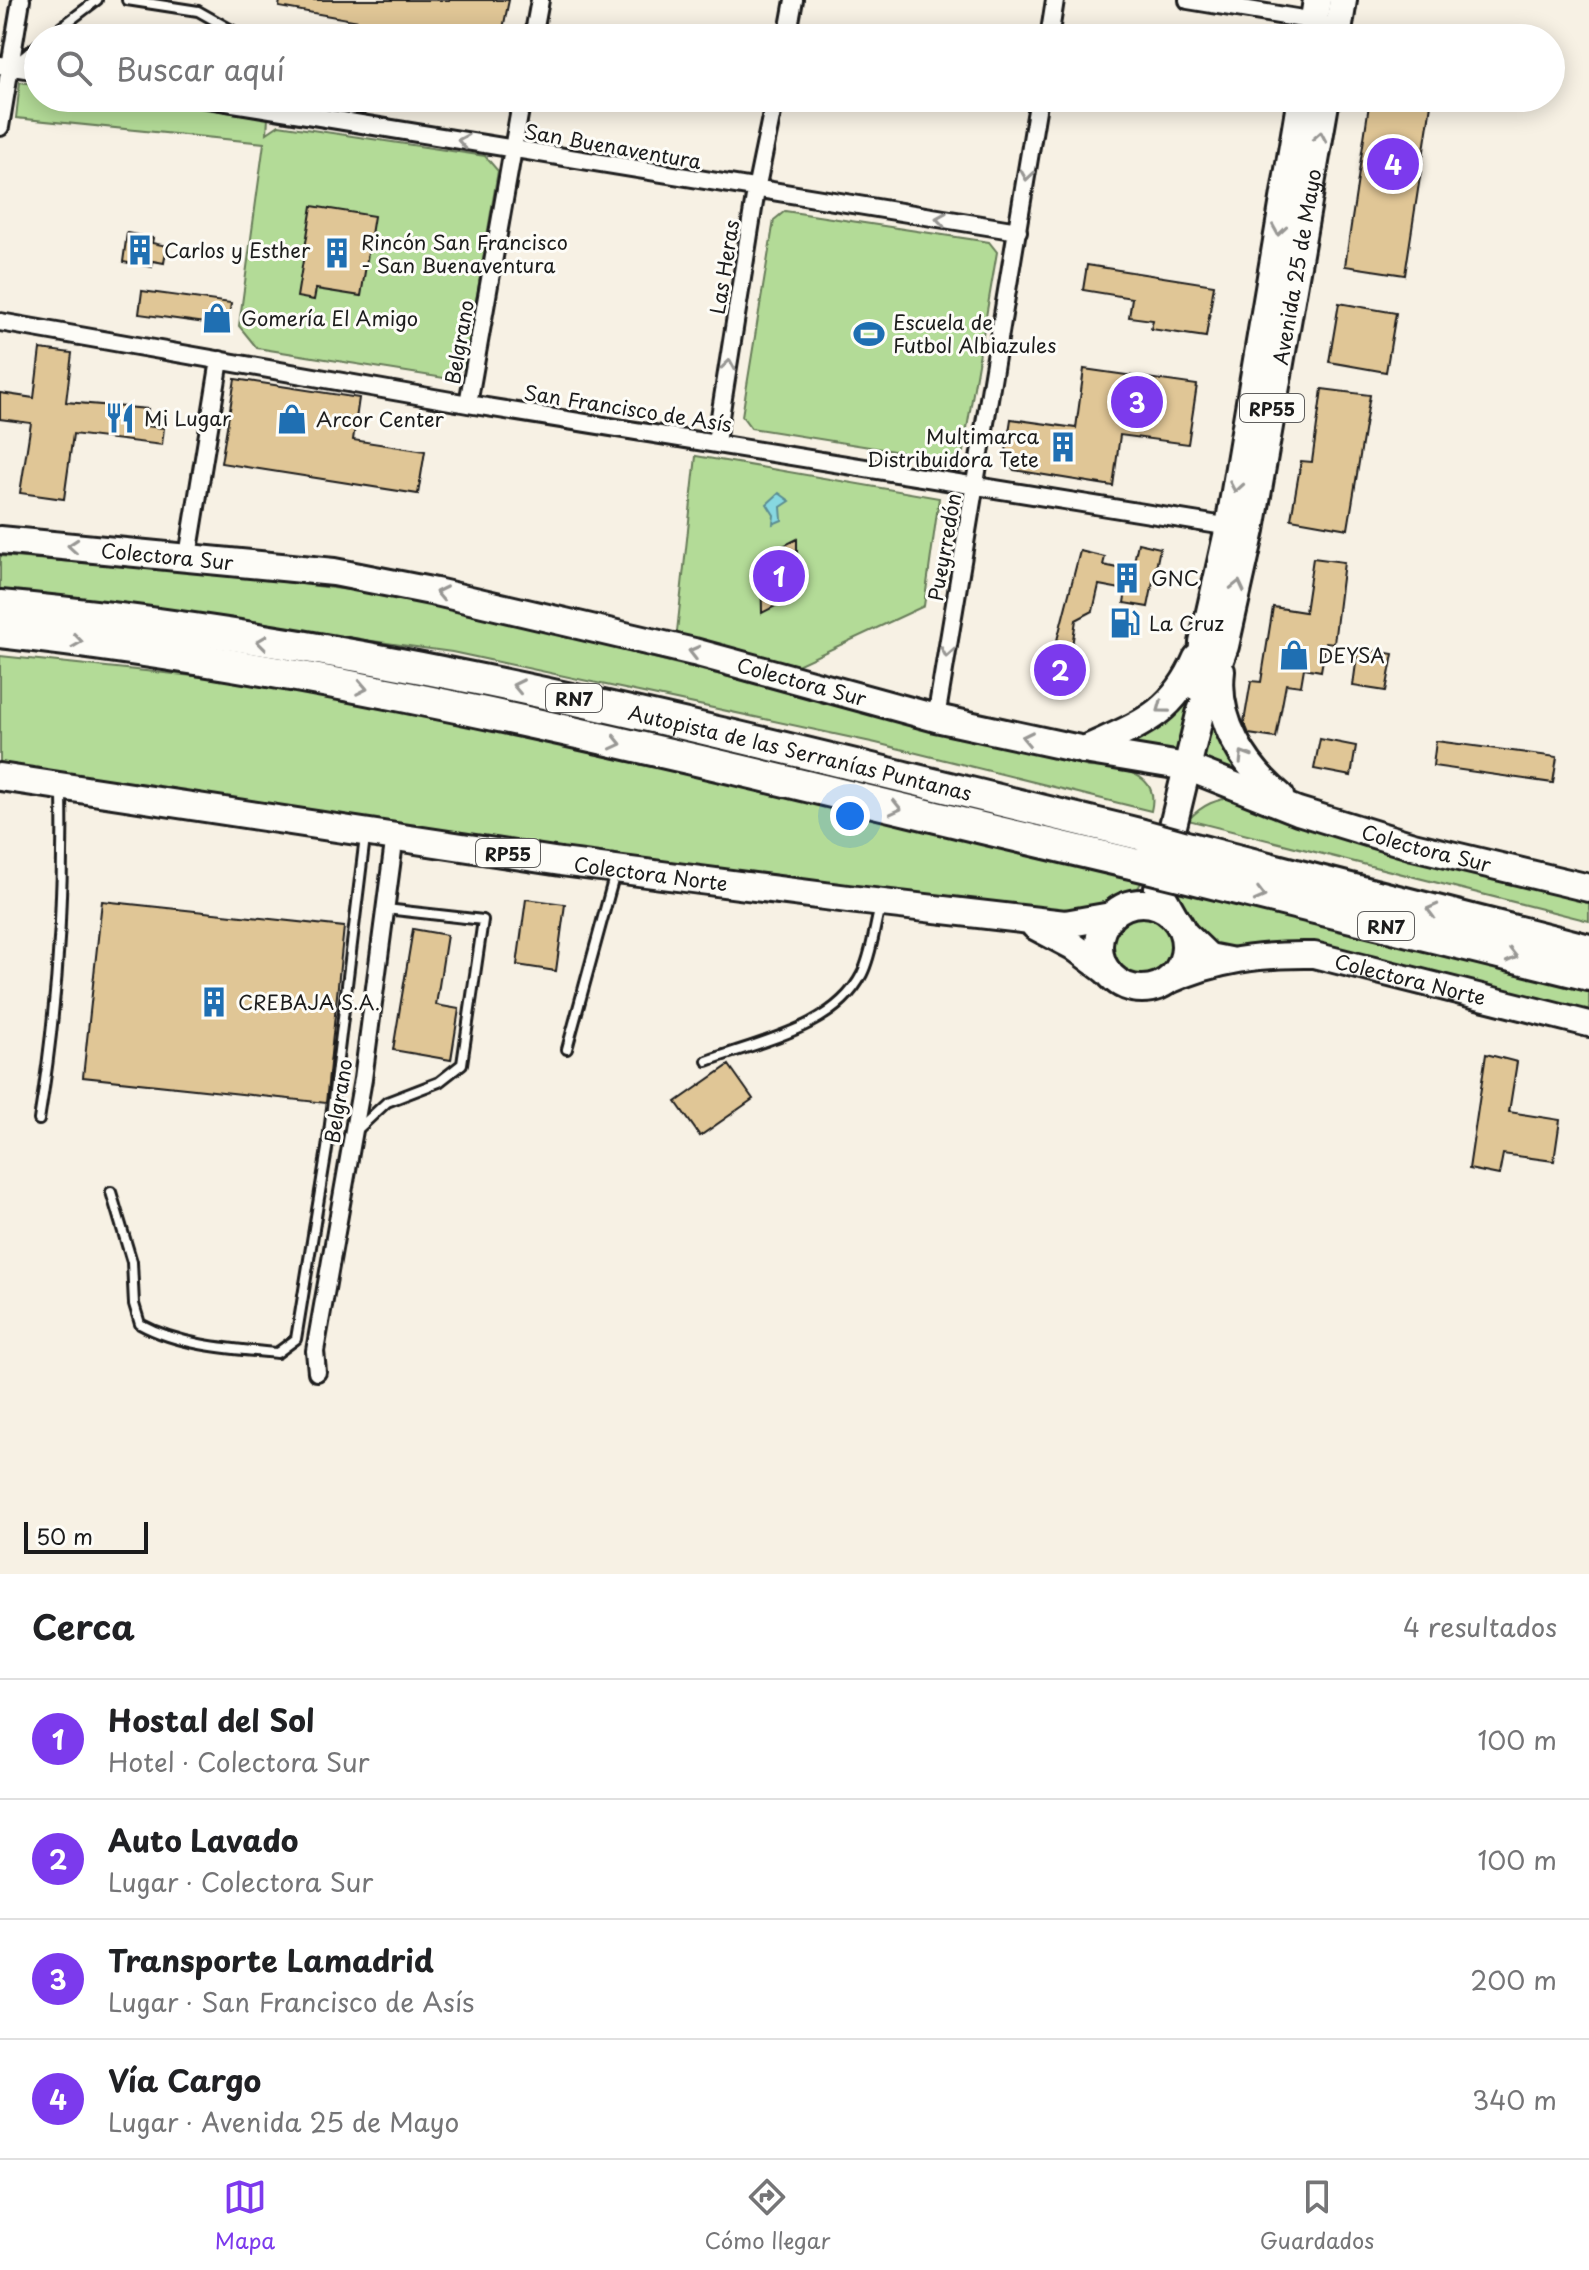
<!DOCTYPE html>
<html lang="es">
<head>
<meta charset="utf-8">
<style>
	body { margin:0; font-family:"Playpen Sans",sans-serif; background:#f6f6f6; color:#202124 }
	.scale { position:absolute; left:24px; bottom:20px; width:124px; box-sizing:border-box; padding-left:8px; border:4px solid #1c1c1c; border-top:0; font-size:22px; line-height:28px; white-space:nowrap; color:#1c1c1c; -webkit-text-stroke:6px #fdfcf7; paint-order:stroke }
	.you { position:absolute; left:850px; top:816px; width:28px; height:28px; margin:-20px; border:6px solid #fff; border-radius:50%; background:#1a73e8; box-shadow:0 0 0 12px #1a73e833 }
	.badge { display:grid; place-items:center; width:52px; height:52px; border-radius:50%; background:#7c3aed; color:#fff; font-size:26px; font-weight:700 }
	.pin { position:absolute; translate:-50% -50%; border:4px solid #fff; box-shadow:0 2px 8px #0006 }
	.list { margin:0; padding:0; list-style:none }
	h2 { display:flex; justify-content:space-between; align-items:center; height:104px; margin:0; padding:0 32px; font-size:34px }
	h2 small { font-size:26px; font-weight:400; color:#757577 }
	.list li { display:grid; grid-template-columns:52px 1fr auto; gap:24px; align-items:center; box-sizing:border-box; height:120px; padding:0 32px; border-top:2px solid #e0e0e0 }
	.list b { display:block; font-size:30px; white-space:nowrap }
	.list p { margin:0; font-size:26px; white-space:nowrap; color:#757577 }
	.list em { font-size:26px; font-style:normal; color:#757577 }
	.icon { flex:none; width:44px; height:44px; fill:none; stroke:currentColor; stroke-width:2; stroke-linecap:round; stroke-linejoin:round }
	.map { position:relative; flex:none; width:1589px; height:1574px; overflow:hidden }
	.search { position:absolute; background:#fff; box-shadow:0 4px 20px #0003; left:24px; right:24px; top:24px; height:88px; display:flex; align-items:center; gap:20px; box-sizing:border-box; padding:0 28px; border-radius:44px; color:#757577; font-size:30px }
	.sheet { height:584px; background:#fff }
	nav { display:flex; justify-content:space-around; align-items:center; box-sizing:border-box; height:112px; border-top:2px solid #e0e0e0; background:#fff; font-size:22px; color:#757577 }
	nav a { display:grid; justify-items:center; gap:4px }
	nav .on { color:#7c3aed }
	.map>svg:first-child { display:block }
</style>
</head>
<body>
<div class="map">
<svg width="1589" height="1574" viewBox="0 0 1589 1574">
	<rect width="100%" height="100%" fill="#f7f1e4"/>
	<filter id="ink" filterUnits="userSpaceOnUse"><feTurbulence type="fractalNoise" baseFrequency=".0125" numOctaves="2"/><feDisplacementMap in="SourceGraphic" scale="16" xChannelSelector="R" yChannelSelector="G"/><feConvolveMatrix kernelMatrix="1 2 1 2 8 2 1 2 1" color-interpolation-filters="sRGB"/></filter>
	<g filter="url(#ink)">
		<path fill="#b3db97" stroke="#687c5a" stroke-width="2" d="M20 82 38 85V98H128L268 118 267 133 279 125 485 156 498 171 465 366 450 379 257 348 239 326 264 143 16 118Z
			M785 211 989 242 997 252 963 452 950 460 751 428 742 416 774 220Z
			M696 456 939 498 924 606 791 668 676 641Z
			M0 556 221 574 365 592 486 616 1089 767C1118 768 1161 771 1151 811L876 743 452 652 0 590Z
			M0 656 213 678 395 705 1146 876 1133 895 1090 916 379 824 0 763Z
			M1193 697 1177 759 1110 750 1145 736Z
			M1208 706 1246 777 1200 764Z
			M1238 797 1328 835 1409 858 1589 901V921L1188 820C1203 804 1216 799 1238 797Z
			M1173 882 1589 985V1017L1309 949 1237 953 1207 946 1174 903Z
			M1107 947a35 35 0 1 1 70 0a35 35 0 1 1-70 0Z"/>
		<path fill="#87d8e0" stroke="#5c8d92" stroke-width="2" d="M779 493 790 501 781 507 782 520 773 524 774 515 767 504Z"/>
		<path fill="#e0c696" stroke="#1c1c1c" stroke-width="2" d="M280 0H509L501 38H455L279 7Z
			M1370 98H1432L1405 275 1345 266Z
			M312 206 374 216 361 296 316 289 314 300 297 297Z
			M127 233 153 238 152 243 167 246 164 263 153 261 152 267 123 262Z
			M1087 265 1214 285 1206 337 1151 329 1153 320 1129 317 1132 298 1083 290Z
			M142 291 231 303 228 326 139 314Z
			M1339 303 1396 313 1386 372 1329 362Z
			M40 349 72 353 66 402 148 409 146 426 164 428 162 445 73 434 64 499 20 493 31 423 0 419V393L34 398Z
			M1084 369 1197 385 1188 444 1120 435 1113 486 1014 470 1005 459 1011 419 1076 428Z
			M235 379 359 398 353 440 425 451 418 494 221 463Z
			M1322 389 1370 395 1348 529 1291 519 1301 461 1312 462Z
			M797 539V595L762 613 761 557Z
			M1138 543 1160 548 1148 607 1124 603 1126 590 1099 585 1093 611 1076 620 1065 691 1045 687 1080 551 1105 557 1103 565 1132 571Z
			M1313 558 1344 562 1334 643 1326 642 1321 671 1304 668 1301 686 1286 684 1276 738 1249 734 1244 722 1251 681 1261 682 1273 607 1305 612Z
			M1358 648 1393 654 1386 691 1353 686Z
			M1320 739 1356 746 1351 776 1314 769Z
			M1436 741 1557 757 1553 783 1433 766Z
			M526 899 565 904 556 971 517 965Z
			M102 901 344 927 326 1103 83 1077Z
			M413 929 447 935 436 1005 459 1009 451 1060 393 1050Z
			M1486 1054 1517 1062 1509 1112 1560 1120 1554 1161 1503 1154 1499 1175 1469 1169Z
			M729 1065 753 1099 700 1136 676 1102Z"/>
		<g fill="none" stroke-linecap="round" stroke-linejoin="round">
			<g stroke="#1c1c1c" stroke-width="14">
				<path id="lane" d="M127 0 198 11 246 38
					M47 38 97 0
					M11 67 38 45
					M567 1049 615 873
					M707 1061C760 1041 835 1028 862 974 872 954 874 928 880 907
					M39 1120C57 1012 64 902 62 792
					M357 1130 387 1102 439 1082 462 1064 483 920 386 909
					M111 1192 132 1262 134 1304 140 1324C180 1346 232 1349 277 1353L296 1339 327 1149 365 837"/>
			</g>
			<g stroke="#1c1c1c" stroke-width="22">
				<path id="street" d="M1188 0 1321 22
					M533 38 540 0
					M787 38 794 0
					M1049 38 1055 0
					M0 65 38 71
					M202 98 1018 231
					M0 127 21 0
					M0 322 468 404 1237 528
					M468 404 522 98
					M716 442 756 190 775 98
					M188 556 220 360
					M936 718 1039 98
					M317 1372 315 1351 363 1079 395 835"/>
			</g>
			<g stroke="#1c1c1c" stroke-width="30">
				<g id="secondary">
					<path d="M1183 931 1209 956 1229 960"/>
					<path id="s1" d="M1167 982C1214 960 1262 954 1314 955L1589 1024"/>
				</g>
			</g>
			<g stroke="#1c1c1c" stroke-width="32">
				<g id="primary">
					<path d="M1311 38 1317 0"/>
					<path d="M1337 38 1343 0"/>
					<path id="s2" d="M0 540 334 572 436 592 694 652 936 718 1084 750 1187 767 1298 811 1413 846 1589 888"/>
					<path d="M1221 671C1215 720 1244 766 1280 796"/>
					<path d="M1201 690 1203 643 1229 527 1301 98"/>
					<path d="M1084 750C1138 725 1172 716 1197 658"/>
					<path id="s3" d="M0 777 561 862 848 899 1065 924 1111 916"/>
					<circle cx="1142" cy="946" r="43"/>
					<path id="s4" d="M1175 918 1158 888 1200 714 1225 646 1251 530 1326 98"/>
					<path d="M1035 926 1073 946 1108 972"/>
				</g>
			</g>
			<g stroke="#1c1c1c" stroke-width="36">
				<g id="highway">
					<path id="s5" d="M0 606C387 641 762 744 1139 834"/>
					<path d="M0 632C384 675 759 777 1135 864"/>
					<path d="M1190 848 1589 950"/>
					<path d="M1184 876 1589 975"/>
				</g>
			</g>
			<use href="#lane" stroke="#fdfcf7" stroke-width="8"/>
			<use href="#street" stroke="#fdfcf7" stroke-width="16"/>
			<use href="#secondary" stroke="#fdfcf7" stroke-width="24"/>
			<use href="#primary" stroke="#fdfcf7" stroke-width="26"/>
			<use href="#highway" stroke="#fdfcf7" stroke-width="30"/>
			<g stroke="#1c1c1c" stroke-width="36" stroke-linecap="butt">
				<path id="highway-bridge" d="M1139 834 1190 848
					M1135 864 1184 876"/>
			</g>
			<use href="#highway-bridge" stroke="#fdfcf7" stroke-width="30"/>
		</g>
		<defs><path id="oneway-chevron" d="M-2-3.5L2.5 0L-2 3.5" fill="none" stroke-width="1.6" stroke-linecap="round" stroke-linejoin="round" transform="scale(2)"/></defs>
		<g stroke="#989794">
			<use href="#oneway-chevron" transform="translate(1320 137) rotate(-80)"/>
			<use href="#oneway-chevron" transform="translate(463 141) rotate(-171)"/>
			<use href="#oneway-chevron" transform="translate(1027 175) rotate(99)"/>
			<use href="#oneway-chevron" transform="translate(941 219) rotate(-171)"/>
			<use href="#oneway-chevron" transform="translate(1279 230) rotate(99)"/>
			<use href="#oneway-chevron" transform="translate(729 365) rotate(-81)"/>
			<use href="#oneway-chevron" transform="translate(1236 487) rotate(100)"/>
			<use href="#oneway-chevron" transform="translate(73 546) rotate(-175)"/>
			<use href="#oneway-chevron" transform="translate(1238 586) rotate(-77)"/>
			<use href="#oneway-chevron" transform="translate(441 593) rotate(-168)"/>
			<use href="#oneway-chevron" transform="translate(77 641) rotate(8)"/>
			<use href="#oneway-chevron" transform="translate(262 642) rotate(-172)"/>
			<use href="#oneway-chevron" transform="translate(694 652) rotate(-166)"/>
			<use href="#oneway-chevron" transform="translate(947 652) rotate(100)"/>
			<use href="#oneway-chevron" transform="translate(518 686) rotate(-168)"/>
			<use href="#oneway-chevron" transform="translate(362 688) rotate(11)"/>
			<use href="#oneway-chevron" transform="translate(1162 708) rotate(143)"/>
			<use href="#oneway-chevron" transform="translate(1027 738) rotate(-168)"/>
			<use href="#oneway-chevron" transform="translate(616 743) rotate(13)"/>
			<use href="#oneway-chevron" transform="translate(1244 756) rotate(-122)"/>
			<use href="#oneway-chevron" transform="translate(896 808) rotate(13)"/>
			<use href="#oneway-chevron" transform="translate(1260 895) rotate(14)"/>
			<use href="#oneway-chevron" transform="translate(1432 910) rotate(-165)"/>
			<use href="#oneway-chevron" transform="translate(1512 956) rotate(14)"/>
		</g>
	</g>
	<defs>
		<g id="building-bare" transform="scale(2.4)"><path d="M-4-6H4V6H1V3H-1V6H-4ZM-2.5-4.3h1.7v1.8h-1.7ZM.8-4.3h1.7v1.8H.8ZM-2.5-1h1.7V.8h-1.7ZM.8-1h1.7V.8H.8Z" fill="#1f6fb2" stroke="#fdfcf7" stroke-width="2.5" paint-order="stroke"/></g>
		<g id="shop-bare" transform="scale(2.4)"><path d="M-5-2.5h2.3a2.7 3.5 0 0 1 5.4 0H5L5.5 6h-11ZM-1.5-2.5h3a1.5 2.3 0 0 0-3 0Z" fill="#1f6fb2" stroke="#fdfcf7" stroke-width="2.5" paint-order="stroke"/></g>
		<g id="stadium-bare" transform="scale(2.4)"><path d="M0-5a6.5 5 0 1 0 0 10a6.5 5 0 1 0 0-10ZM-3.5-1.8h7v3.6h-7Z" fill="#1f6fb2" stroke="#fdfcf7" stroke-width="2.5" paint-order="stroke"/></g>
		<g id="restaurant-bare" transform="scale(2.4)"><path d="M-5-6h1v4h1v-4h1v4h1v-4h1v5L-1.5 .5V6h-2V.5L-5-1ZM5-6V6H3V1.5H1.5Q1.5-4 5-6Z" fill="#1f6fb2" stroke="#fdfcf7" stroke-width="2.5" paint-order="stroke"/></g>
		<g id="fuel-bare" transform="scale(2.4)"><path d="M-5.5-6h7V0h2V4h1.3V-2.5L3-4.5l.8-.8L6-3V5H2.5V1h-1V6h-7ZM-4.2-4.7v3.2H.2V-4.7Z" fill="#1f6fb2" stroke="#fdfcf7" stroke-width="2.5" paint-order="stroke"/></g>
	</defs>
	<g fill-rule="evenodd">
		<use href="#building-bare" x="140" y="250"/>
		<use href="#building-bare" x="337" y="253"/>
		<use href="#shop-bare" x="217" y="318"/>
		<use href="#stadium-bare" x="869" y="334"/>
		<use href="#restaurant-bare" x="120" y="418"/>
		<use href="#shop-bare" x="292" y="419"/>
		<use href="#building-bare" x="1063" y="447"/>
		<use href="#building-bare" x="1127" y="578"/>
		<use href="#fuel-bare" x="1125" y="623"/>
		<use href="#shop-bare" x="1294" y="655"/>
		<use href="#building-bare" x="214" y="1002"/>
	</g>
	<g text-anchor="middle" dominant-baseline="central" stroke-width="6" stroke-linejoin="round" paint-order="stroke">
		<g fill="#fdfcf7" stroke="#605f5e" stroke-width="2">
			<rect x="1240" y="394" width="64" height="28" rx="6"/>
			<rect x="546" y="684" width="56" height="28" rx="6"/>
			<rect x="476" y="839" width="64" height="28" rx="6"/>
			<rect x="1358" y="912" width="56" height="28" rx="6"/>
		</g>
		<g font-size="18" font-weight="bold" fill="#1c1c1c">
			<text x="1272" y="408">RP55</text>
			<text x="574" y="698">RN7</text>
			<text x="508" y="853">RP55</text>
			<text x="1386" y="926">RN7</text>
		</g>
		<g font-size="20" fill="#1c1c1c" stroke="#fdfcf7">
			<text transform="translate(613 146) rotate(10)">San Buenaventura</text>
			<text stroke="none"><textPath href="#s4" startOffset="672">Avenida 25 de Mayo</textPath></text>
			<text transform="translate(724 267) rotate(-81)">Las Heras</text>
			<text transform="translate(459 342) rotate(-80)">Belgrano</text>
			<text transform="translate(628 408) rotate(9)">San Francisco de Asís</text>
			<text transform="translate(944 547) rotate(-80)">Pueyrredón</text>
			<text stroke="none"><textPath href="#s2" startOffset="168">Colectora Sur</textPath></text>
			<text stroke="none"><textPath href="#s2" startOffset="816">Colectora Sur</textPath></text>
			<text stroke="none"><textPath href="#s5" startOffset="814">Autopista de las Serranías Puntanas</textPath></text>
			<text stroke="none"><textPath href="#s2" startOffset="1464">Colectora Sur</textPath></text>
			<text stroke="none"><textPath href="#s3" startOffset="658">Colectora Norte</textPath></text>
			<text stroke="none"><textPath href="#s1" startOffset="250">Colectora Norte</textPath></text>
			<text transform="translate(338 1101) rotate(-81)">Belgrano</text>
		</g>
		<g font-size="20" fill="#1c1c1c" stroke="#fdfcf7" text-anchor="start">
			<text x="361" y="242">Rincón San Francisco<tspan x="361" dy="23">- San Buenaventura</tspan></text>
			<text x="164" y="250">Carlos y Esther</text>
			<text x="241" y="318">Gomería El Amigo</text>
			<text x="893" y="322">Escuela de<tspan x="893" dy="23">Futbol Albiazules</tspan></text>
			<text x="144" y="418">Mi Lugar</text>
			<text x="316" y="419">Arcor Center</text>
			<text x="1039" y="436" text-anchor="end">Multimarca<tspan x="1039" dy="23">Distribuidora Tete</tspan></text>
			<text x="1151" y="578">GNC</text>
			<text x="1149" y="623">La Cruz</text>
			<text x="1318" y="655">DEYSA</text>
			<text x="238" y="1002">CREBAJA S.A.</text>
		</g>
	</g>
</svg>
<div class="scale">50 m</div>
<div class="you"></div>
<div class="pin badge" style="left:779px;top:576px">1</div>
<div class="pin badge" style="left:1060px;top:670px">2</div>
<div class="pin badge" style="left:1137px;top:402px">3</div>
<div class="pin badge" style="left:1393px;top:164px">4</div>
<div class="search"><svg class="icon" aria-label="search" viewBox="0 0 24 24"><circle cx="10" cy="10" r="6"/><path d="M15 15l6 6"/></svg>Buscar aquí</div>
</div>
<section class="sheet">
<h2>Cerca<small>4 resultados</small></h2>
<ul class="list">
<li><span class="badge">1</span><div><b>Hostal del Sol</b><p>Hotel · Colectora Sur</p></div><em>100 m</em></li>
<li><span class="badge">2</span><div><b>Auto Lavado</b><p>Lugar · Colectora Sur</p></div><em>100 m</em></li>
<li><span class="badge">3</span><div><b>Transporte Lamadrid</b><p>Lugar · San Francisco de Asís</p></div><em>200 m</em></li>
<li><span class="badge">4</span><div><b>Vía Cargo</b><p>Lugar · Avenida 25 de Mayo</p></div><em>340 m</em></li>
</ul>
</section>
<nav>
<a class="on"><svg class="icon" aria-label="map" viewBox="0 0 24 24"><path d="M3 6l6-2 6 2 6-2v14l-6 2-6-2-6 2zM9 4v14M15 6v14"/></svg>Mapa</a>
<a><svg class="icon" aria-label="directions" viewBox="0 0 24 24"><path d="M12 3l9 9-9 9-9-9zM9 14v-3h6M13 9l2 2-2 2"/></svg>Cómo llegar</a>
<a><svg class="icon" aria-label="saved" viewBox="0 0 24 24"><path d="M7 4h10v16l-5-4-5 4z"/></svg>Guardados</a>
</nav>
</body>
</html>
